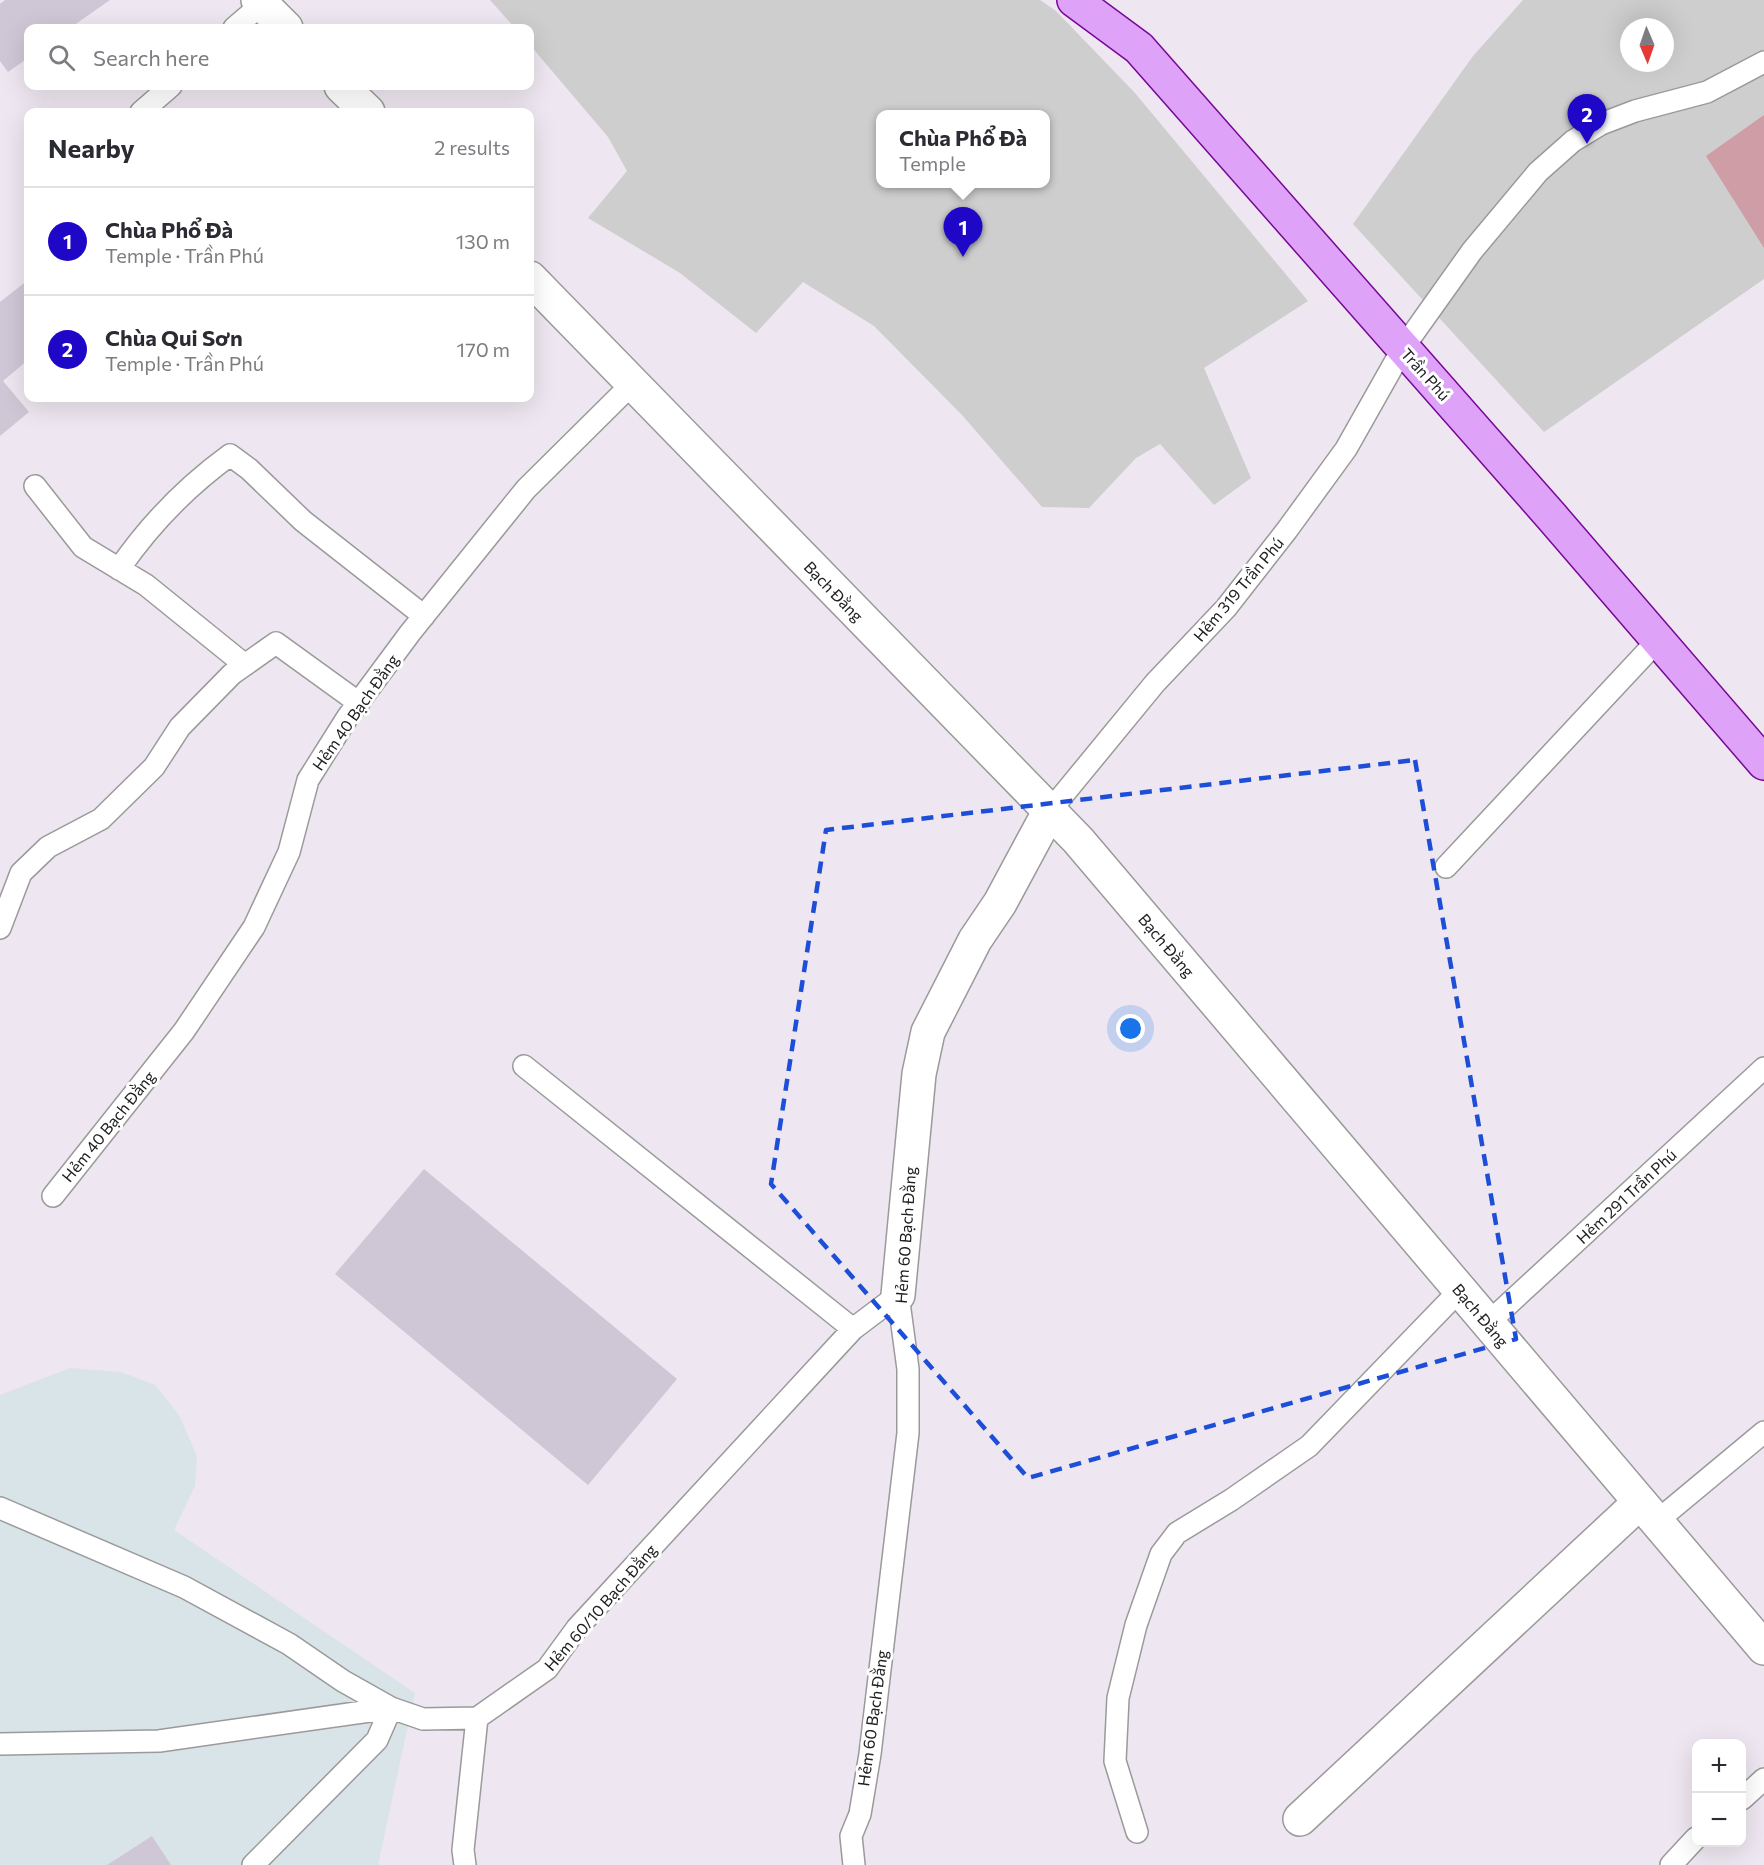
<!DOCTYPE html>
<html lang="en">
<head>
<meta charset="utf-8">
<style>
	body { margin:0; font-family:Commissioner,sans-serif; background:#f7f7f7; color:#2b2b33 }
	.controls { position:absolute; right:18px; bottom:18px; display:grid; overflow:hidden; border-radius:12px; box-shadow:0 6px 24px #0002 }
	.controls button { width:54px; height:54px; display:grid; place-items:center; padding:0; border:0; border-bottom:2px solid #e1e1e2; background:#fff; color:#2b2b33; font:30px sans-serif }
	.compass { position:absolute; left:1620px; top:18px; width:54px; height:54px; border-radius:50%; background:#fff; box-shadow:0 6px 24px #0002; rotate:178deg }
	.you { position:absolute; left:1131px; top:1029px; width:21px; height:21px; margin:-15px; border:4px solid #fff; border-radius:50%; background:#1a73e8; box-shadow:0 0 0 9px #1a73e833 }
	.badge { display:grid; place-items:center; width:39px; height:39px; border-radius:50%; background:#1f07c8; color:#fff; font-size:20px; font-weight:700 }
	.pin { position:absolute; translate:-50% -50px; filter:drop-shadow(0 2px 3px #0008) }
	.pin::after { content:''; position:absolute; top:32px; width:21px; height:18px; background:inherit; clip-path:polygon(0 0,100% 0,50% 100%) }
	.popup { position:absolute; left:876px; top:110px; width:174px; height:78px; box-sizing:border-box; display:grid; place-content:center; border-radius:12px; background:#fff; filter:drop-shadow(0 2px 4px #0005); font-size:20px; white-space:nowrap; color:#7c7c81 }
	.popup b { font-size:22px; color:#2b2b33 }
	.popup::after { content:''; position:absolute; left:50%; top:100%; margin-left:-12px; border:12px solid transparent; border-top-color:#fff }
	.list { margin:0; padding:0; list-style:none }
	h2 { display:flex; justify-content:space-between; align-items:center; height:78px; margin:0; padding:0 24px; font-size:26px }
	h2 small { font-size:20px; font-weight:400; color:#7c7c81 }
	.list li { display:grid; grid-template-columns:39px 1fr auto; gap:18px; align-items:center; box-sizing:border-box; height:108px; padding:0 24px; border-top:2px solid #e1e1e2 }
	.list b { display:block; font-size:22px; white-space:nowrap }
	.list p { margin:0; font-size:20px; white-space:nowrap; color:#7c7c81 }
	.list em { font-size:20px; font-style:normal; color:#7c7c81 }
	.icon { flex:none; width:33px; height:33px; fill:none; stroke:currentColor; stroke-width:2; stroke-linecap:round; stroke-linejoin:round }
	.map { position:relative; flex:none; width:1764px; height:1865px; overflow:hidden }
	.search { position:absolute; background:#fff; box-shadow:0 6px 24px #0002; left:24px; top:24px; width:510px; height:66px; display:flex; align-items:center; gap:15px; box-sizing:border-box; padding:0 21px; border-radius:12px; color:#7c7c81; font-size:22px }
	.panel { position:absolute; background:#fff; box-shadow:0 6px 24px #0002; left:24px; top:108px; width:510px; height:294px; border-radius:12px }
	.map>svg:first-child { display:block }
</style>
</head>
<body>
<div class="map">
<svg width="1764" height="1865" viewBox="0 0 1764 1865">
	<rect width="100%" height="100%" fill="#eee6f0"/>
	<path fill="#d9e4e9" d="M70 1368 121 1372 155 1385 179 1415 197 1456 195 1486 174 1530 415 1693 378 1865H0V1395Z"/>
	<path fill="#cecece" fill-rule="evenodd" d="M490 0H1040L1056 11 1135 93 1308 301 1204 368 1251 478 1214 505 1160 444 1136 458 1089 508 1042 507 962 415 874 326 803 282 756 333 680 273 588 218 627 171 608 137 530 45V28H515ZM880 115H1046V184H880Z
		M1523 0H1764V279L1544 432 1353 224 1473 56ZM1629 27H1665V63H1629Z"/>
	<path fill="#ce9da5" d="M1764 115V248L1706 156Z"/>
	<path fill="#d0c7d6" d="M5 0H110L70 28H28V58L8 72 0 61V4Z
		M28 280V360L3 381 29 412 0 436V302Z
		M424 1169 677 1379 588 1485 335 1274Z
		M152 1836 171 1865H107Z"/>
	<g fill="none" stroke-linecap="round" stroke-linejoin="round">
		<g stroke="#9a9a9a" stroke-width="24">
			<path id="service" d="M234 28 262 4
				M141 112 171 86
				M35 486 83 547 146 585 245 665
				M119 569C150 524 186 487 230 455L249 469 303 521 424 616
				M1049 812 1155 683 1226 608 1287 530 1346 449 1403 348 1472 251 1538 172 1573 141 1601 124 1635 111 1707 92 1764 62
				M1446 867 1658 640
				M0 928 21 873 48 847 101 819 154 767 180 727 232 674 276 643 359 703
				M524 1066 853 1329
				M53 1196 184 1031 254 927 289 852 308 780 347 718 410 633 526 489 632 384
				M1488 1323 1764 1068
				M0 1508 184 1587 289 1644 343 1681 391 1708 377 1740 253 1865
				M1657 1521 1764 1432
				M0 1744 159 1741 391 1708 423 1719 477 1718 547 1669 577 1628 853 1329 898 1295 908 1369V1433L870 1754 860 1814 851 1836 854 1865
				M1742 1799 1764 1779
				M1137 1832 1115 1761 1118 1698 1136 1625 1161 1554 1177 1533 1231 1500 1309 1446 1460 1290
				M465 1865 463 1850 477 1718
				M1671 1865 1696 1838"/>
		</g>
		<g stroke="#9a9a9a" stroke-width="36">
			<path id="minor" d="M258 0 286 28
				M341 86 368 112
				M530 278 1078 840 1764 1648
				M898 1295 919 1074 928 1032 975 940 1000 903 1049 812
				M1300 1819 1640 1502"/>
		</g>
		<g stroke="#780696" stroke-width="36">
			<path id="primary" d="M1074 0 1139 48 1552 517 1764 763"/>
		</g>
		<use href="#service" stroke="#fff" stroke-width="21"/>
		<use href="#minor" stroke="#fff" stroke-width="33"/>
		<use href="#primary" stroke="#dea3f9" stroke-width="33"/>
	</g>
	<path fill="none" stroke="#1d4ed8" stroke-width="4.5" stroke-dasharray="12 8" stroke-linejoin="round" d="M1415 760 1516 1339 1028 1478 771 1184 826 830Z"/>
	<g text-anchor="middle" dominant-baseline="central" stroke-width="6" stroke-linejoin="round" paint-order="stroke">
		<g font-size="16" fill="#202020" stroke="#fff">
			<text transform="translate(1426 374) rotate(48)">Trần Phú</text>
			<text transform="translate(1238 589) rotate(-50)">Hẻm 319 Trần Phú</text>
			<text transform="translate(834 591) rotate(46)">Bạch Đằng</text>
			<text transform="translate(355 712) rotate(-55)">Hẻm 40 Bạch Đằng</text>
			<text transform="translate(1167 945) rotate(50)">Bạch Đằng</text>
			<text transform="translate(108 1126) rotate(-51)">Hẻm 40 Bạch Đằng</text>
			<text transform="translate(1626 1196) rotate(-43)">Hẻm 291 Trần Phú</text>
			<text transform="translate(905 1235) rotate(-86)">Hẻm 60 Bạch Đằng</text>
			<text transform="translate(1481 1315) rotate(50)">Bạch Đằng</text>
			<text transform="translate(600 1607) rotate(-49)">Hẻm 60/10 Bạch Đằng</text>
			<text transform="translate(872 1718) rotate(-82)">Hẻm 60 Bạch Đằng</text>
		</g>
	</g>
</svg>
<div class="controls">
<button>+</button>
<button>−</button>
</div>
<svg class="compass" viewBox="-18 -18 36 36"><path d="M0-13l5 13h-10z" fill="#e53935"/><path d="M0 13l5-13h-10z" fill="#7c7c81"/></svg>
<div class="you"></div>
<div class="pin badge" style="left:963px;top:257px">1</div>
<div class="popup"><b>Chùa Phổ Đà</b>Temple</div>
<div class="pin badge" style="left:1587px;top:144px">2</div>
<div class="search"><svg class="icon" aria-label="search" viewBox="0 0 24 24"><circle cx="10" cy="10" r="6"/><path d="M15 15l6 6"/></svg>Search here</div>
<section class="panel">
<h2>Nearby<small>2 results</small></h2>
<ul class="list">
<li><span class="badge">1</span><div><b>Chùa Phổ Đà</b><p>Temple · Trần Phú</p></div><em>130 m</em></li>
<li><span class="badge">2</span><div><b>Chùa Qui Sơn</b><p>Temple · Trần Phú</p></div><em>170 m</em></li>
</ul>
</section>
</div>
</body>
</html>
